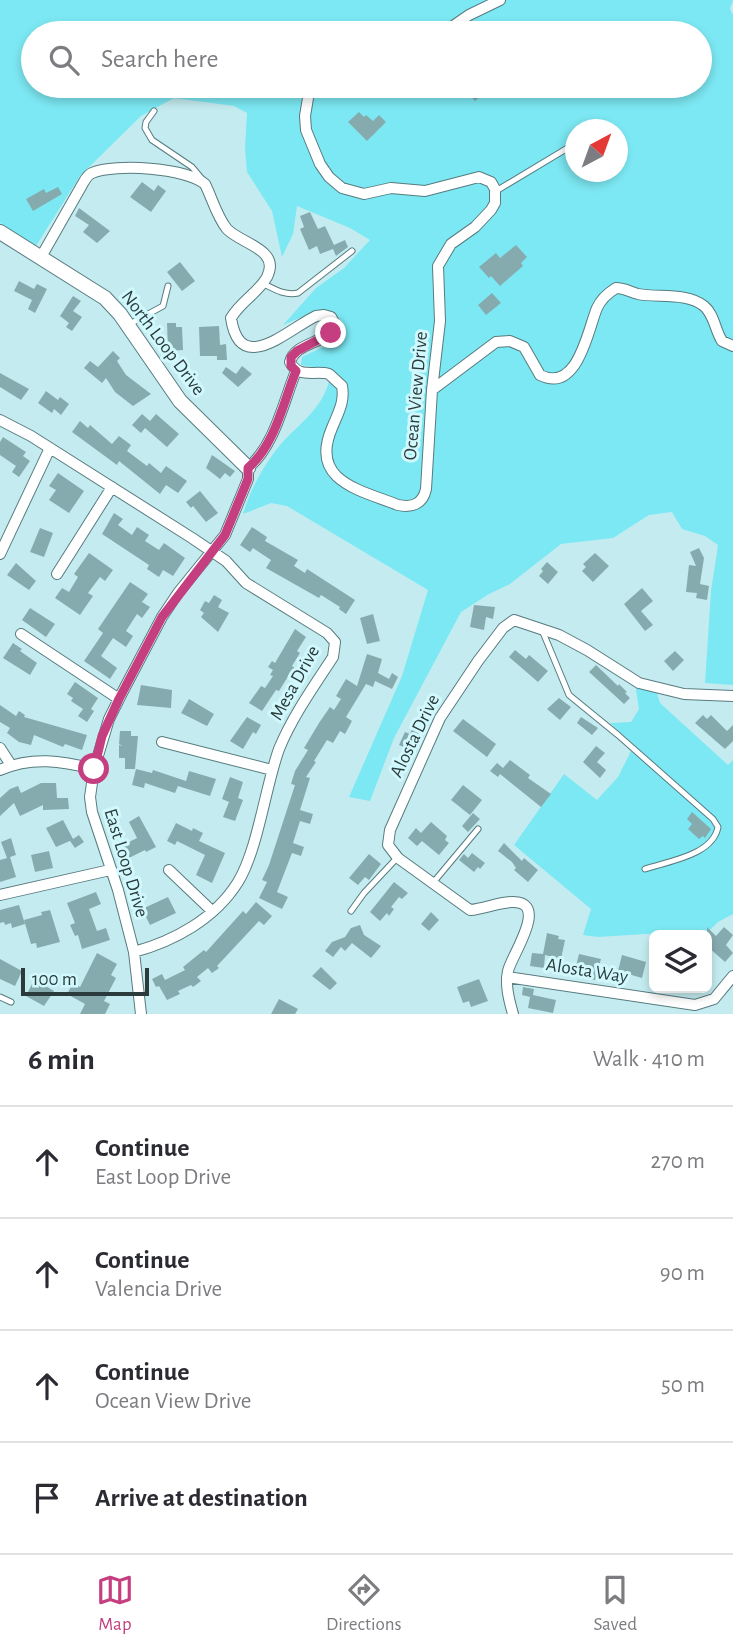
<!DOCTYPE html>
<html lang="en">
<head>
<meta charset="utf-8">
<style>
	body { margin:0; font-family:"Alegreya Sans",sans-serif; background:#f2f2f3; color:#2b2b33 }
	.controls { position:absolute; right:21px; bottom:21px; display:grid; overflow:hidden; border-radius:10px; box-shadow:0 4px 10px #0003 }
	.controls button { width:63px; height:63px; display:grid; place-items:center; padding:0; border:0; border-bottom:2px solid #e1e1e2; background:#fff; color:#2b2b33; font:35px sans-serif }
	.compass { position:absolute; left:565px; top:119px; width:63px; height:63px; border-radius:50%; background:#fff; box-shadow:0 4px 10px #0003; rotate:41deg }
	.scale { position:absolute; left:21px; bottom:18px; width:128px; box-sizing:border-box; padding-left:7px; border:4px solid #2b3b3c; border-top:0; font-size:19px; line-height:24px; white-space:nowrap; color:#2b3b3c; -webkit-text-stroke:5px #d1f9fd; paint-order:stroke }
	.stop { position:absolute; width:21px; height:21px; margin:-16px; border:5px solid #c53f80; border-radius:50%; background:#fff }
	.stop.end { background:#c53f80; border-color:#fff; box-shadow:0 2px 7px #0008 }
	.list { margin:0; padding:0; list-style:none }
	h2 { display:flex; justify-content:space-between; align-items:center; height:91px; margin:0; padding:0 28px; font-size:30px }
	h2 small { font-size:23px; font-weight:400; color:#7c7c81 }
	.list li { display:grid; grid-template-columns:46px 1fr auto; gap:21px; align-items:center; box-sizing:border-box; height:112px; padding:0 28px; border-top:2px solid #e1e1e2 }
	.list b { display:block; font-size:26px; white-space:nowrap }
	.list p { margin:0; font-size:23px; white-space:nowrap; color:#7c7c81 }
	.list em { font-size:23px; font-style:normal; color:#7c7c81 }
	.icon { flex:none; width:38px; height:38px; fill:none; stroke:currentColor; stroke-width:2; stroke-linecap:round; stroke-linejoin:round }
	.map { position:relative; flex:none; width:733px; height:1014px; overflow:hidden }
	.search { position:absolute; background:#fff; box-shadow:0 4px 10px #0003; left:21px; right:21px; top:21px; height:77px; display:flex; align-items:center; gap:18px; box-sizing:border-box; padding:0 24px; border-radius:38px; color:#7c7c81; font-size:26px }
	.sheet { height:539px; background:#fff }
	nav { display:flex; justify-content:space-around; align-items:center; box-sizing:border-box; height:98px; border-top:2px solid #e1e1e2; background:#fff; font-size:19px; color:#7c7c81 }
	nav a { display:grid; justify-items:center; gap:4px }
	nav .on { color:#c53f80 }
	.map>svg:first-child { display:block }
</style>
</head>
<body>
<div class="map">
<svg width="733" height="1014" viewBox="0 0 733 1014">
	<rect width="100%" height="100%" fill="#c4ecf0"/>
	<path fill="#7ce8f3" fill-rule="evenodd" d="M0 0H733L730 9 733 15V685L705 683 711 591 718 545 705 536 682 529 672 512 649 515 613 538 561 544 510 584 489 594 461 612 394 738 370 801 349 797 402 676 428 590 287 506 271 503 243 514C250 491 261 470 276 450 298 422 327 409 331 370L301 365 302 357 327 345 340 326 339 318 331 311 314 312 283 325 316 288 344 268 370 240 350 228 297 206 293 234 282 257 272 211 247 172 245 148 247 113 234 106 174 98 141 116 80 176 36 246 0 223ZM33 33H700V86H33ZM576 130H618V172H576Z
		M635 684 657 693 660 703 728 765 733 760V914L718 922 710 930 598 937 583 935 591 909 514 845 564 774 597 800 618 777 634 745 610 723 631 722 639 709Z"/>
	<path fill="#86abaf" d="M416 86H436L437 93 418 96Z
		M461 86H492L475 101Z
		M359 112 364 117 366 115 373 121 379 115 386 122 367 141 348 122Z
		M142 182 154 191 158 185 166 191 151 212 130 197Z
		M58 187 62 194 33 211 26 199 44 189 46 193Z
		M79 208 110 231 97 243 83 232 89 225 75 216Z
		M310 212 318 229 325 226 334 245 345 240 348 247 336 256 333 249 320 254 317 246 309 250 300 229 304 227 300 216Z
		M516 245 527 257 521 263 523 266 500 286 491 276 489 278 479 267 496 253 500 258Z
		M180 262 195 281 182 291 167 272Z
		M19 281 34 289 37 284 47 289 35 313 28 309 32 300 14 291Z
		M492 293 501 303 486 315 478 305Z
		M73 296 81 301 73 311 82 317 72 331 66 327 69 323 60 316Z
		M167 323H176V327H182L183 350 168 351Z
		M219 326 220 345 226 344 227 360H217V356H200L199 327Z
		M113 351 120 358 117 361 126 375 151 394 133 406 115 392 106 378 102 383 84 368 90 361 98 367Z
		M242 366 252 374 238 387 222 373 226 367 236 374Z
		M0 373 29 389 21 400 0 387Z
		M46 391 58 400 60 397 69 404 61 415 54 409 52 413 38 403Z
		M142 414 150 421 156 414 179 434 167 447 145 428 141 433 132 425Z
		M80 421 88 428 90 425 112 444 119 436 131 445 127 451 147 466 149 463 161 473 166 466 187 481 178 493 166 485 160 494 119 461 117 465 72 432Z
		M3 437 26 452 23 456 30 461 19 477 12 472 16 466 0 455V442Z
		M212 455 235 471 230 477 225 473 220 479 206 468Z
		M58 473 84 491 69 513 49 500 56 490 49 486Z
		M200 491 218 513 206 522 193 506 191 508 186 502Z
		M114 513 123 519 118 525 132 535 137 527 149 535 145 541 159 550 164 543 185 558 173 576 163 570 159 577 147 569 149 565 102 534Z
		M252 527 267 537 265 541 298 560 294 566 305 573 307 569 355 600 346 614 339 609 340 607 321 595 319 598 266 568 271 560 253 548 250 552 240 545Z
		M40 528 53 533 44 557 30 552Z
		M699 548 704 558 700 584 709 586 707 600 696 598 697 593 686 592 689 565 696 566 690 552Z
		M89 553 113 570 105 581 100 577 88 593 93 596 80 615 55 598 62 588 69 592 78 577 74 574Z
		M595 553 609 566 593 582 582 571 586 567 583 564Z
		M547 562 558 572 548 584 539 576 543 571 541 569Z
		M16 563 36 581 29 590 7 575Z
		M130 582 148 594 142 602 150 607 142 618 137 614 126 631 133 636 126 647 113 638 101 656 117 668 110 679 84 661 103 633 98 629Z
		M642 588 653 601 641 611 653 625 645 631 624 604Z
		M214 595 222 600 218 607 229 613 218 632 201 617 204 613 200 610 205 601 209 603Z
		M474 605 495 607 493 619 486 617 484 630 470 627Z
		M30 608 55 624 46 637 22 620Z
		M373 614 380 641 367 644 360 618Z
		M295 629 306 637 297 651 300 653 292 666 296 669 291 677 289 675 279 691 276 690 262 711 249 703 261 686 265 688 273 676 270 675 273 670 268 667 272 661 275 663Z
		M13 643 22 649 20 651 37 663 30 675 3 658Z
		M515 650 526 659 529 655 548 671 538 682 509 657Z
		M675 651 684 660 673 671 664 661Z
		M367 654 382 659 378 673 389 679 392 673 398 677 392 689 375 681 373 687 366 684 346 717 352 721 345 734 340 731 333 743 327 740 314 761 316 762 306 777 310 778 300 810 313 814 310 824 300 821 293 843 304 847 301 856 292 853 277 892 288 897 282 909 259 898 267 882 262 880 269 865 295 785 291 784 295 771 308 750 304 748 319 723 330 707 334 710 341 699 336 696 346 679 357 686Z
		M596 665 618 686 619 684 627 692 625 693 630 698 624 704 589 672Z
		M75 682 98 698 91 709 94 711 87 722 78 716 83 709 71 701 73 698 67 694Z
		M141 685 172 690 171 708 137 705Z
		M559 698 571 707 560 720 547 709Z
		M189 699 214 714 207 726 181 713Z
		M0 705 16 716 19 711 25 715 24 717 87 735 82 750 65 744 63 747 34 735 31 745 19 742 7 733 10 728 0 722Z
		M703 715 707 719 711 715 727 731 733 725V741L725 749 695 723Z
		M247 717 261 725 256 734 253 732 243 749 230 741Z
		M581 717 598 728 592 735 577 723Z
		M463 719 496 744 487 757 453 731Z
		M412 729 422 734 413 751 399 745 405 732 410 734Z
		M120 731H131V736H138L135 769H125V758H119V745L123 746 119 744Z
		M596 746 605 753 597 762 606 770 600 778 583 762Z
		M510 760 530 775 528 778 551 794 541 807 500 774 498 777 490 771 497 763 503 768Z
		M136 769 152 773 153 770 186 781 189 771 216 779 210 796 178 786 175 793 145 783 144 788 132 785Z
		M230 777 243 782 238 798 243 800 235 821 223 817 229 802 222 799Z
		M41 783H56L57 798H68L69 809 43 810V805L20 816 14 803 0 816V798L10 789 18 786 21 793Z
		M463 785 482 800 470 815 451 800Z
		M692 812 711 829 705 838 703 836 699 839 688 829 692 824 687 819Z
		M473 813 480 819 468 832 462 826Z
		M139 816 156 847 146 852 145 850 129 858 126 854 124 855 119 847 137 838 129 822Z
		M63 820 73 839 79 835 84 842 75 848 70 841 72 840 56 847 46 828Z
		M431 822 447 836 445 840 449 843 439 855 422 841 417 846 408 838 416 828 421 833Z
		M176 823 192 831 193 828 203 833 199 841 225 853 212 883 196 875 205 855 177 841 175 845 167 841Z
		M11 838 16 855 10 857 16 877 0 882V860L7 858 1 842Z
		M504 843 522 861 524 858 538 870 528 882 514 870 516 868 512 862 498 851Z
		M49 851 53 868 35 872 31 855Z
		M472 853 485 863 480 869 478 867 474 872 459 860 464 854 468 858Z
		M369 854 381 864 369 880 365 877 358 885 349 878Z
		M394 882 408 893 402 899 399 897 391 907 394 909 389 916 387 913 380 921 370 912Z
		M96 892 101 904 89 909 97 931 106 928 110 940 82 949 78 935 75 936 70 925 75 923 67 903Z
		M168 897 176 913 150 925 142 909Z
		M256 902 272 916 264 925 259 921 217 966 219 968 212 973 208 968 197 977 201 981 193 987 191 985 178 991 180 994 167 1000 159 986 156 987 152 979 162 974 165 980 185 970 183 967 204 950 206 952 243 911 246 914Z
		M19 905 25 924 12 928 11 923 5 925 4 922 0 923V910Z
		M50 910 60 942 37 948 36 943 31 944 24 920 42 915 41 912Z
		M431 912 439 920 429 931 421 924Z
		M360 925 364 935 381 946 371 958 352 943 345 951 341 947 333 957 325 951 332 942 345 937 351 928Z
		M707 927 716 936 724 927 733 935 726 945 733 953 725 962 707 946Z
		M547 933 559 936 558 939 565 940 561 959 545 955 544 968 530 966 532 953 543 954Z
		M97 953 117 964 111 975 116 978 104 1001 110 1004 105 1014H80L85 1004 67 994 73 983 80 987Z
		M579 954 601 959 595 980 586 978 587 973 575 970Z
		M622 955 646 962 642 978 618 971Z
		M0 959 22 971 15 986 0 979Z
		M321 967 337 983 330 990 312 976Z
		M479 979 488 1001 471 1007 469 1001 463 1003 457 987Z
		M39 982 54 991 44 1006 26 996 32 984 36 986Z
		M523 987 534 989 533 995 556 1000 553 1013 528 1008 530 997 522 995Z
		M279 999 298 1009 295 1014H271Z"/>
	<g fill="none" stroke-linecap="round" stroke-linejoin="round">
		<g stroke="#577b7f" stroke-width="7">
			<path id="lane" d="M154 111 146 122 145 128 152 140 192 167 202 179
				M496 191 576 143
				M262 283C274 289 285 296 298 293L352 251
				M128 325 163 306 168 286
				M542 630 569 695 618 735 713 819 718 827C713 855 669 861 645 869
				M432 884 478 829
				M351 911 364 893 397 858
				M0 997 11 1002"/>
		</g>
		<g stroke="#577b7f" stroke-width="12">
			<path id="street" d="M443 33 469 15 500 0
				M41 257 82 185C85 180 87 175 92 173 116 163 186 168 205 184 212 198 217 217 227 229 241 244 281 249 267 277 259 292 240 302 231 318 240 377 287 330 316 316L324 315 331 317 336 326C326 344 295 342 290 362 298 379 315 370 329 374L342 386C345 402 338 413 332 428 309 481 360 490 398 505 412 508 423 504 426 489L432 390 440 321 438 266 451 244 475 227 491 210 495 203V189L491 182 479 177 425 191 391 188 364 194 342 188 329 177 320 164 306 130 305 116 310 86
				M432 390 496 342 510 341 524 347 540 375C578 394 588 329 597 308 601 299 608 293 616 288 625 288 630 292 638 294 657 298 687 292 704 306 714 314 715 330 722 341L733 346
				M0 420 31 436 192 538 226 561 246 583 327 633 335 642 333 657C314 686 292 717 279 749 265 788 258 849 238 882 215 919 174 941 134 952
				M0 554 50 448
				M57 574 112 487
				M21 634 119 699
				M162 742 272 770
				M0 748 11 765
				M0 770C32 756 62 761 94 769
				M169 870 212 911
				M0 895 110 870
				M507 977 695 1005 714 999 733 976
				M141 1014 134 952 118 890 92 812 90 797 94 769 109 719 122 693 162 617 178 593 225 535 248 479V468C275 445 283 403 296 371
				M513 1014C509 1000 505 985 508 971 511 956 550 902 513 902 499 902 484 909 470 910L398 858 388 845 390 830 440 718 478 661 503 628 514 620 559 635 587 650 639 683 684 694 733 696"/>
		</g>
		<g stroke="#577b7f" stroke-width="16">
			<path id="secondary" d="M0 232 105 298 120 314 180 401 248 468"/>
		</g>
		<use href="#lane" stroke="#fff" stroke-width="5"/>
		<use href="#street" stroke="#fff" stroke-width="10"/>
		<use href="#secondary" stroke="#fff" stroke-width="14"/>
	</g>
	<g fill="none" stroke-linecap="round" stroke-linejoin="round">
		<path stroke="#c53f80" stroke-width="9" d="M94 769 102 736 119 699 162 617 225 535 248 479V468C275 445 283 403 296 371L291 366V357L297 351 331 333"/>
	</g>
	<g text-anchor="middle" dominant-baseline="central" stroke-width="6" stroke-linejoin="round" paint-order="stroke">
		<g font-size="19" fill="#2b3b3c" stroke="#d1f9fd">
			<text transform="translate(163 343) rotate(53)">North Loop Drive</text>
			<text transform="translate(416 396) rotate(-85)">Ocean View Drive</text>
			<text transform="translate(295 683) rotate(-61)">Mesa Drive</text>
			<text transform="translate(415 736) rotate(-64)">Alosta Drive</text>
			<text transform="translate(126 863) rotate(73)">East Loop Drive</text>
			<text transform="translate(587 971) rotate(9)">Alosta Way</text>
		</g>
	</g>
</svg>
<div class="controls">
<button><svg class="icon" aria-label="layers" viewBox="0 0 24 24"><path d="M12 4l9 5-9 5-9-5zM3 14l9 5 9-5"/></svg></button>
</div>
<svg class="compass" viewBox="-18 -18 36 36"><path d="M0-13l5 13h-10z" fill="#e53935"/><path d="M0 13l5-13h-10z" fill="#7c7c81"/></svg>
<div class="scale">100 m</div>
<div class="stop" style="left:94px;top:769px"></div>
<div class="stop end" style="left:331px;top:333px"></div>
<div class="search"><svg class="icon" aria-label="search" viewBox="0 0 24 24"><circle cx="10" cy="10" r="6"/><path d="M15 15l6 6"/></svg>Search here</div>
</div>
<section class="sheet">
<h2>6 min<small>Walk · 410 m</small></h2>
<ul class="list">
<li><svg class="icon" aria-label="ahead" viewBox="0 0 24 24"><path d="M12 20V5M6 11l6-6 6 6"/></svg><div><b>Continue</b><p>East Loop Drive</p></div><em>270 m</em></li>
<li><svg class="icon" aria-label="ahead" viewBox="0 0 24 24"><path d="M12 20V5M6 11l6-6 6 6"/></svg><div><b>Continue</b><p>Valencia Drive</p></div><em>90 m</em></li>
<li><svg class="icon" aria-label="ahead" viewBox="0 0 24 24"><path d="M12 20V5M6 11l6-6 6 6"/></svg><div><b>Continue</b><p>Ocean View Drive</p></div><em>50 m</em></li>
<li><svg class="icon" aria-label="arrive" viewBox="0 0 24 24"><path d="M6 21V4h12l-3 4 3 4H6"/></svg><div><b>Arrive at destination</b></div></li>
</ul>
</section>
<nav>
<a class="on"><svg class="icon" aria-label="map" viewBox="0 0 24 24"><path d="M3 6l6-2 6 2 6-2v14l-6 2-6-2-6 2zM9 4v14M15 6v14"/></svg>Map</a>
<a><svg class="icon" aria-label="directions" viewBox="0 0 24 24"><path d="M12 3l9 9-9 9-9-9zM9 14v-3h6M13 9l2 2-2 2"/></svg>Directions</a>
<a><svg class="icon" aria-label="saved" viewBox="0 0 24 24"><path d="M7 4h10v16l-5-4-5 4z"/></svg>Saved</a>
</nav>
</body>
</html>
